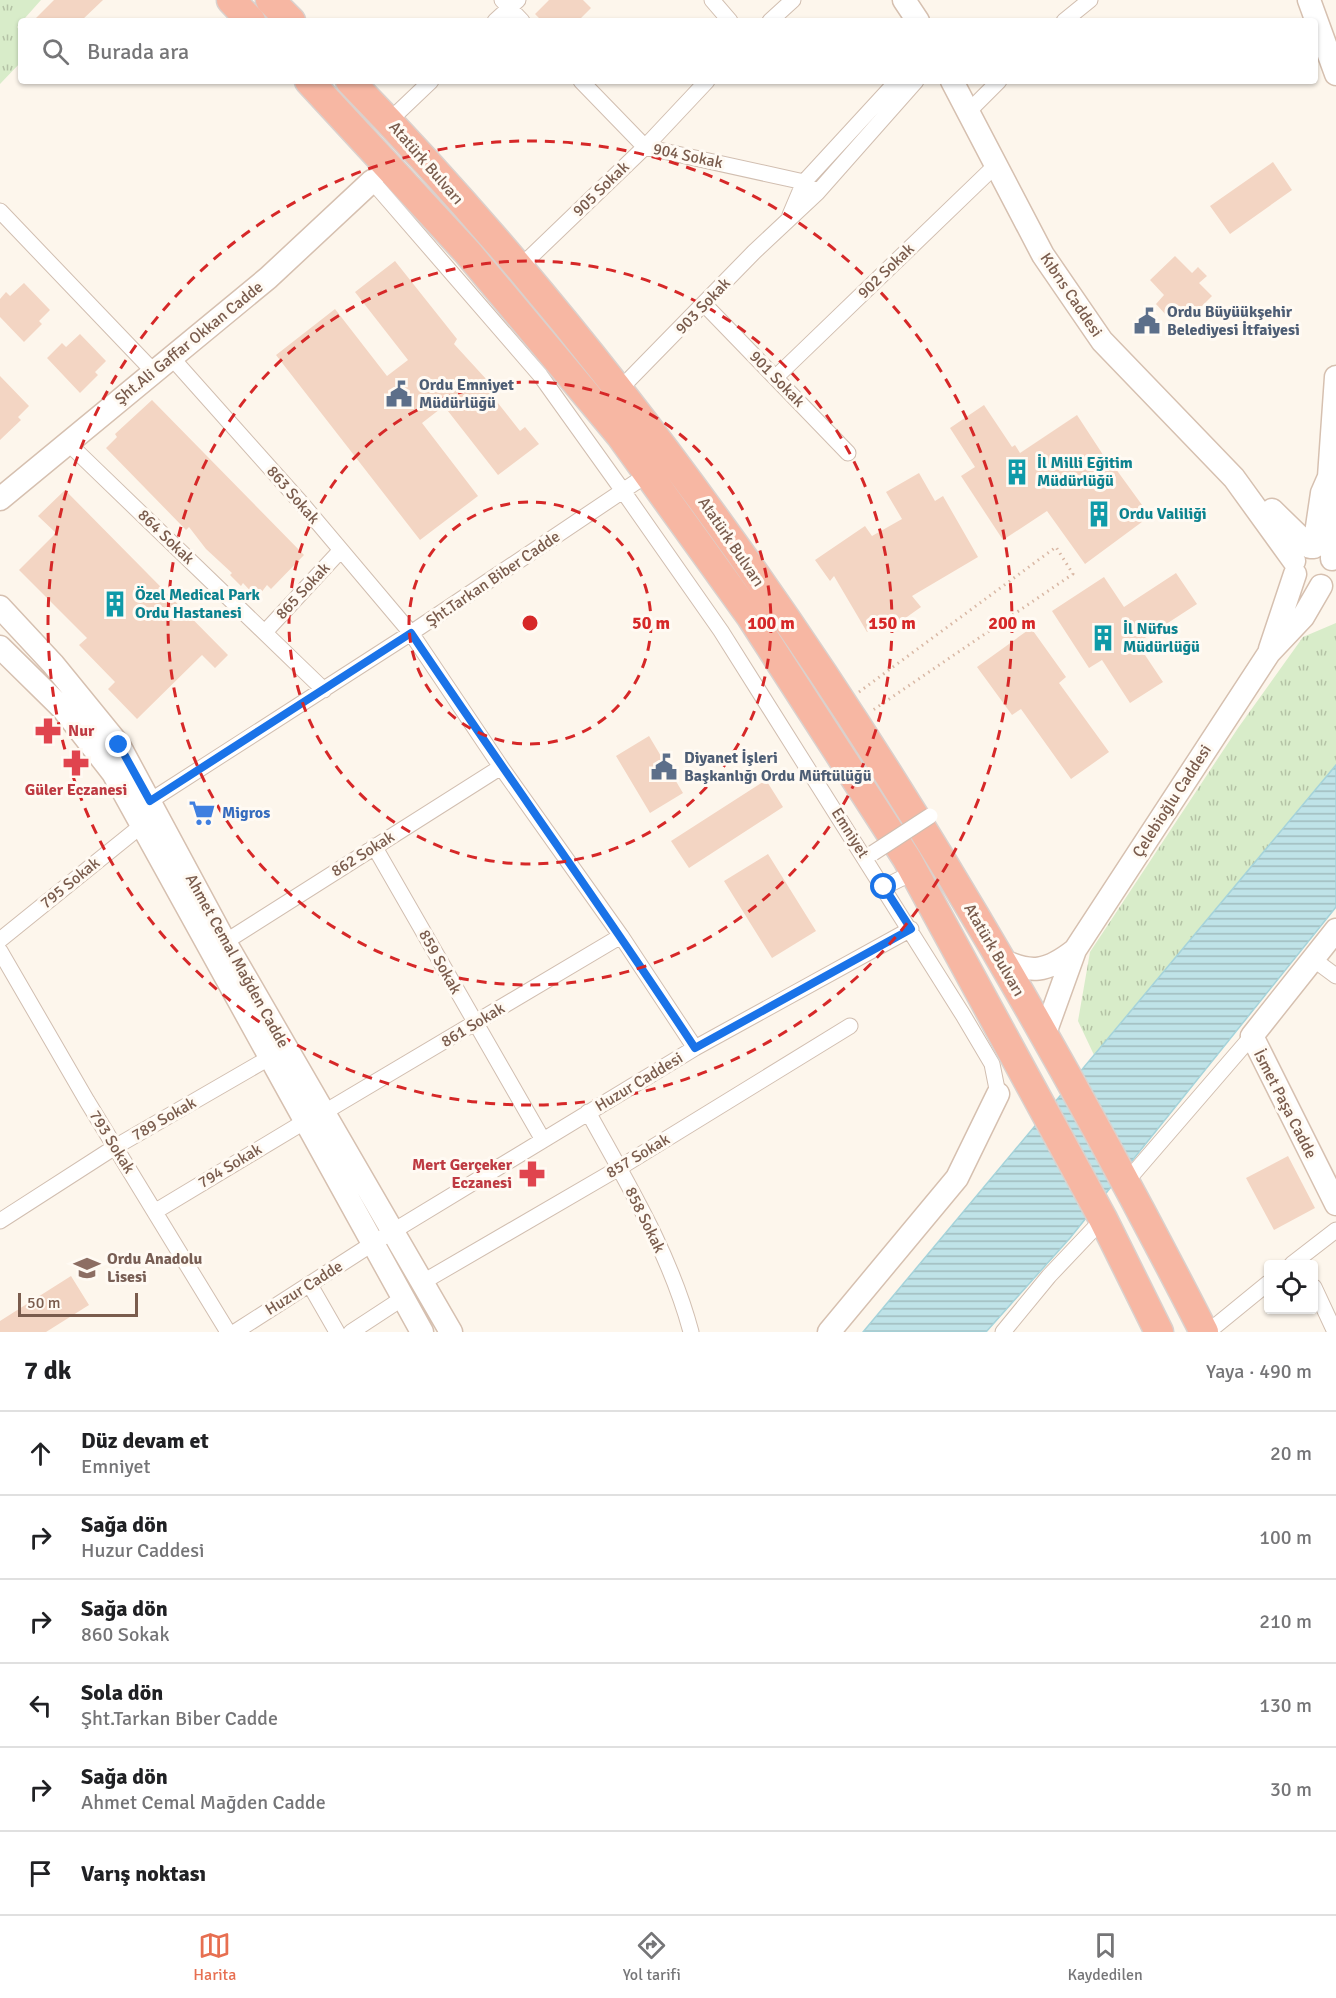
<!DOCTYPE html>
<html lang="tr">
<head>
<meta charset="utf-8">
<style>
	body { margin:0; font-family:Signika,sans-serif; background:#f6f6f6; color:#202124 }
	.controls { position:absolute; right:18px; bottom:18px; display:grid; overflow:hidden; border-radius:6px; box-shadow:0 2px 4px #0004 }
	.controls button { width:54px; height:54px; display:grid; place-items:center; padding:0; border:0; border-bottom:2px solid #e0e0e0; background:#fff; color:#202124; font:30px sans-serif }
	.scale { position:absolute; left:18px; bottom:15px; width:120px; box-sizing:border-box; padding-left:6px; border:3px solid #7a5c4d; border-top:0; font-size:16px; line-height:21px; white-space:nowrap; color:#7a5c4d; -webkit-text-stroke:4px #fffaf3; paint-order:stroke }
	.stop { position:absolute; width:18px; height:18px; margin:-14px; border:4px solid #1a73e8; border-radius:50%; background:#fff }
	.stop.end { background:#1a73e8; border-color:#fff; box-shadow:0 2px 6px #0008 }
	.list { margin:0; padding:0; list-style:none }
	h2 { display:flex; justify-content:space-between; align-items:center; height:78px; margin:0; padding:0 24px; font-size:26px }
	h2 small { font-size:20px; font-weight:400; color:#757577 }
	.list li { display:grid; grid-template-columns:39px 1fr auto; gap:18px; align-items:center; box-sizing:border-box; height:84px; padding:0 24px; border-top:2px solid #e0e0e0 }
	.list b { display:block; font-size:22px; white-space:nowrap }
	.list p { margin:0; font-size:20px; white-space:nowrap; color:#757577 }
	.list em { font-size:20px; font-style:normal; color:#757577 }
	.icon { flex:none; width:33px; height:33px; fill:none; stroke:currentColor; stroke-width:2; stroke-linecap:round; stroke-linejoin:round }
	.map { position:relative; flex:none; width:1336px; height:1332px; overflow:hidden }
	.search { position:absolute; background:#fff; box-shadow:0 2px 4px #0004; left:18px; right:18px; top:18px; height:66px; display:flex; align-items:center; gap:15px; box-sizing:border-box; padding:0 21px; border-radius:6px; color:#757577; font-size:22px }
	.sheet { height:582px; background:#fff }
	nav { display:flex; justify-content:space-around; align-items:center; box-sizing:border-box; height:84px; border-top:2px solid #e0e0e0; background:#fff; font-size:16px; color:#757577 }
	nav a { display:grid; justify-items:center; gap:3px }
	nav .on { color:#e76f51 }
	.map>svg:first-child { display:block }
</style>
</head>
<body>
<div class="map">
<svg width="1336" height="1332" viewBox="0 0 1336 1332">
	<defs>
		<pattern id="grass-tufts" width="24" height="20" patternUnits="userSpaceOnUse" patternTransform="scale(1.5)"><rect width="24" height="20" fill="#d8ecc9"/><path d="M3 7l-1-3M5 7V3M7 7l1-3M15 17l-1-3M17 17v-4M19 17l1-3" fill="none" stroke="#b4c2a5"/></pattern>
		<pattern id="water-rules" width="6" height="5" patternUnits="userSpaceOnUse" patternTransform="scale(1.5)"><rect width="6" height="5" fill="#bfe3e8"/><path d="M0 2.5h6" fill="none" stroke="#a0bbbe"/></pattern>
	</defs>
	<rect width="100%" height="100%" fill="#fdf6ec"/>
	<path fill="url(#grass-tufts)" d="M0 0H41L17 27 21 32V62L0 84Z
		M1336 623V765L1094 1055 1078 1021 1090 952 1238 728 1303 637Z"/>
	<path fill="url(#water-rules)" stroke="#a5d3da" stroke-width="1.5" d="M1336 765V907L1070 1238 986 1332H863Z"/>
	<path fill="#f3d5c3" d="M54 0H103L81 21H33Z
		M549 0H583L591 8 578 21H542L535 14Z
		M1273 162 1292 190 1230 234 1210 206Z
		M1175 256 1192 273 1198 267 1207 276 1199 283 1212 296 1188 320 1176 308 1167 316 1156 304 1164 295 1150 280Z
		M395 261 457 339 454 344 487 380 482 383 520 431 525 427 539 444 498 475 444 406 422 423 478 496 420 540 276 355 335 309 387 376 408 360 355 292Z
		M24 283 50 310 39 321 42 324 24 342 0 317V299L6 292 10 296Z
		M80 334 106 361 95 372 98 375 80 393 47 358 62 343 66 347Z
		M0 376 29 406 18 417 21 420 0 440Z
		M152 400 304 555 271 589 267 585 257 598 243 583 241 586 230 575 232 573 206 549 189 527 186 530 106 448 117 437 115 434Z
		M984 405 1012 447 1015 445 1020 453 1077 415 1111 467 1113 465 1150 516 1085 564 1047 511 1003 540 961 476 975 467 950 428Z
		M919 473 935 501 943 496 978 557 912 596 921 607 897 624 890 618 867 632 834 576 830 581 815 560 865 526 872 536 902 519 886 492Z
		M65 490 228 655 215 668 202 655 137 719 108 689 115 682 79 645 87 638 19 570 56 533 38 516Z
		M1176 573 1197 604 1137 643 1163 682 1130 703 1102 660 1089 668 1052 611 1104 577 1124 607Z
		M1031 628 1066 677 1059 683 1109 752 1071 779 1021 709 1012 715 977 667Z
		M649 736 683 793 650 813 616 756Z
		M766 780 783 807 689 868 671 841Z
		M768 854 816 931 772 958 724 881Z
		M1288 1156 1315 1208 1274 1230 1246 1178Z
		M71 1276 89 1305 46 1332H0V1321Z"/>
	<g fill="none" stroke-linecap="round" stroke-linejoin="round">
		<g stroke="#d1beb0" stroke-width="17">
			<path id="street" d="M502 0 522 21
				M712 0 730 21
				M495 21 518 0
				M770 21 793 0
				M1064 21 1090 0
				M581 81 645 147 804 182 817 193
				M968 112 999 81
				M389 121 431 81
				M372 181 540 375 623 491 721 631 963 1015 992 1064 998 1094
				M0 211 154 372
				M790 215 804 182 897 81
				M518 269 645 147 707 81
				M705 305 848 453
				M172 358 303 505 411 633 501 767 621 936 695 1048
				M776 377 996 165
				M619 390 754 252 817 193 916 81
				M67 442 324 690
				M265 632 341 550
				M150 801 411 633 648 474
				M374 846 543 1140
				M884 887 914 872
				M0 940 141 826
				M225 942 501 767
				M0 951 87 1101 228 1332
				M1313 959 1336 976
				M588 1112C627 1183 670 1253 691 1332
				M323 1113 621 936
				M1126 1182 1252 1036
				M156 1211 304 1122
				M0 1221 115 1147 269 1058
				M1292 1264 1336 1230
				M423 1282 619 1168 850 1026
				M310 1285 337 1332
				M1314 1287 1335 1332
				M235 1332 372 1244 695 1048 911 929
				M351 1332 403 1298
				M1003 1332 1049 1276 1103 1219
				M1208 1332 1268 1283"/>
		</g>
		<g stroke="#d6c0b0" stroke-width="25">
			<path id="secondary" d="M904 0 918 21
				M1309 0 1336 74
				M952 81 1043 255 1102 341 1234 478 1294 561
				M1329 477 1336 377
				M0 499 268 278 372 181
				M1272 510 1310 547
				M1314 547 1322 493 1329 477 1333 494 1332 559
				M0 607 53 664 119 745 225 942 451 1332
				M0 647 63 709 113 773 422 1332
				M1270 649 1295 574
				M1336 930 1252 1036 1336 1204
				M998 958C1031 975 1047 972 1075 950
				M1044 1036 1075 950 1269 653 1303 617 1321 586
				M829 1332 957 1178 998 1094"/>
		</g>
		<g stroke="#dad1cd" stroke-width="31">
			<path id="highway" d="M231 0 251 21
				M270 0 291 21
				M309 81 468 253 620 435 751 617 907 859 1103 1219 1159 1332
				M350 81C704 444 974 883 1204 1332"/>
		</g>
		<path stroke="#d9b8a5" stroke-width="3" stroke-dasharray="1.5 4.5" stroke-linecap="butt" d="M859 692 1056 547 1073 574 873 710"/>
		<use href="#street" stroke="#fff" stroke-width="15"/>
		<use href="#secondary" stroke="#fff" stroke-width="22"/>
		<use href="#highway" stroke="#f7b7a3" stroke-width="28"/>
		<g stroke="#d1beb0" stroke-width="17" stroke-linecap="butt">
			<path id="street-bridge" d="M873 853 930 816"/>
		</g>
		<use href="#street-bridge" stroke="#fff" stroke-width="15"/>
	</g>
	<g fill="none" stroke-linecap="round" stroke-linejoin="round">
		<path stroke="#1a73e8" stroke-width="8" d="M119 745 150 801 411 633C505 773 603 908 695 1048L911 929 884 887"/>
	</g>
	<g fill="none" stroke="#d62828" stroke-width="3" stroke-dasharray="10 8">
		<circle cx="530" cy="623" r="121"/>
		<circle cx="530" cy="623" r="241"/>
		<circle cx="530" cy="623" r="362"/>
		<circle cx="530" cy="623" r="482"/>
	</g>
	<defs>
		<g id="civic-bare" transform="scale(2.07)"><path d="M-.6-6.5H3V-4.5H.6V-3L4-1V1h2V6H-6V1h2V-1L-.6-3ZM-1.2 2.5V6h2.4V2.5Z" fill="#5c6f8a" stroke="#fffaf3" stroke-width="2.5" paint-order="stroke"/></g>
		<g id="building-bare" transform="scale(2.07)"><path d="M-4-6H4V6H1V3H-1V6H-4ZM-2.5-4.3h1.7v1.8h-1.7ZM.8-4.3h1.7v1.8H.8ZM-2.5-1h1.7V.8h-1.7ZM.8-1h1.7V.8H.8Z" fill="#0f9aa8" stroke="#fffaf3" stroke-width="2.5" paint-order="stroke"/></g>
		<g id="pharmacy-bare" transform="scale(2.07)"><path d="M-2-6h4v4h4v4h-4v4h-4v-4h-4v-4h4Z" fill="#e0444e" stroke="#fffaf3" stroke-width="2.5" paint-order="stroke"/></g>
		<g id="supermarket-bare" transform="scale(2.07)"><path d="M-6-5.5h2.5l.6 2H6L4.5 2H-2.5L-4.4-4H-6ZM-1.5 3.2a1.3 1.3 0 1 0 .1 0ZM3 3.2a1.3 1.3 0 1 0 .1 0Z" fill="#3f7fe0" stroke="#fffaf3" stroke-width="2.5" paint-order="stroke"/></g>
		<g id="school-bare" transform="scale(2.07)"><path d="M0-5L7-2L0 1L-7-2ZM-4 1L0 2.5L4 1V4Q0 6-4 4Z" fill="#8d6e63" stroke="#fffaf3" stroke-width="2.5" paint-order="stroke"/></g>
	</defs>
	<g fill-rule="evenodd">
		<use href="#civic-bare" x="1147" y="321"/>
		<use href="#civic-bare" x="399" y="394"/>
		<use href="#building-bare" x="1017" y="472"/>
		<use href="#building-bare" x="1099" y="514"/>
		<use href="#building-bare" x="115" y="604"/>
		<use href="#building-bare" x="1103" y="638"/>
		<use href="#pharmacy-bare" x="48" y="731"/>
		<use href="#pharmacy-bare" x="76" y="763"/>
		<use href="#civic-bare" x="664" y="767"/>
		<use href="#supermarket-bare" x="202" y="813"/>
		<use href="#pharmacy-bare" x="532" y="1174"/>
		<use href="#school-bare" x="87" y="1268"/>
	</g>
	<g text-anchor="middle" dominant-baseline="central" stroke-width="6" stroke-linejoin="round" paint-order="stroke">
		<g font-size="16" fill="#7a5c4d" stroke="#fffaf3">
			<text transform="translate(688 156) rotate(12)">904 Sokak</text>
			<text transform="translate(426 163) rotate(49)">Atatürk Bulvarı</text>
			<text transform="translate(601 189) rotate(-44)">905 Sokak</text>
			<text transform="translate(886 271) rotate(-44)">902 Sokak</text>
			<text transform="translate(1071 295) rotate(56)">Kıbrıs Caddesi</text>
			<text transform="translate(703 306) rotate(-46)">903 Sokak</text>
			<text transform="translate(189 343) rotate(-39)">Şht.Ali Gaffar Okkan Cadde</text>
			<text transform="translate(777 379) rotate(46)">901 Sokak</text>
			<text transform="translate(293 495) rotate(49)">863 Sokak</text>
			<text transform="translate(166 537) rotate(44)">864 Sokak</text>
			<text transform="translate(731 542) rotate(56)">Atatürk Bulvarı</text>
			<text transform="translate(493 579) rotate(-34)">Şht.Tarkan Biber Cadde</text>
			<text transform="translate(303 591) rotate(-47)">865 Sokak</text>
			<text transform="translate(1172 801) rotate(-57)">Çelebioğlu Caddesi</text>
			<text transform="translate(850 833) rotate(58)">Emniyet</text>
			<text transform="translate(363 854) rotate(-32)">862 Sokak</text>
			<text transform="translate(70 883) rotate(-39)">795 Sokak</text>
			<text transform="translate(994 950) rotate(60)">Atatürk Bulvarı</text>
			<text transform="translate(237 961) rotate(61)">Ahmet Cemal Mağden Cadde</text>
			<text transform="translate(440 962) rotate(61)">859 Sokak</text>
			<text transform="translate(473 1025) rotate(-31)">861 Sokak</text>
			<text transform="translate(639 1082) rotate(-31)">Huzur Caddesi</text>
			<text transform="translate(1285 1104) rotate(63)">İsmet Paşa Cadde</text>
			<text transform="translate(164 1119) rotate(-30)">789 Sokak</text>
			<text transform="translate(112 1142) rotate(58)">793 Sokak</text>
			<text transform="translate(638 1156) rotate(-31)">857 Sokak</text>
			<text transform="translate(230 1166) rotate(-31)">794 Sokak</text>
			<text transform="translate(645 1220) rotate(64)">858 Sokak</text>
			<text transform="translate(304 1288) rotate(-32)">Huzur Cadde</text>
		</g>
		<g font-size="16" font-weight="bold" fill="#4e5e75" stroke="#fffaf3" text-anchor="start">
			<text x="1167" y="312">Ordu Büyüükşehir<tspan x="1167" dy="18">Belediyesi İtfaiyesi</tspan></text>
			<text x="419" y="385">Ordu Emniyet<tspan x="419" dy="18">Müdürlüğü</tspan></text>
			<text x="684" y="758">Diyanet İşleri<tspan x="684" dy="18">Başkanlığı Ordu Müftülüğü</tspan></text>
		</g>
		<g font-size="16" font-weight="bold" fill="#0d838f" stroke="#fffaf3" text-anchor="start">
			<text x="1037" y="463">İl Milli Eğitim<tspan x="1037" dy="18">Müdürlüğü</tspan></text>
			<text x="1119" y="514">Ordu Valiliği</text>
			<text x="135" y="595">Özel Medical Park<tspan x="135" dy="18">Ordu Hastanesi</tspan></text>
			<text x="1123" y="629">İl Nüfus<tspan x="1123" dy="18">Müdürlüğü</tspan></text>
		</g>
		<g font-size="16" font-weight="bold" fill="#be3a42" stroke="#fffaf3" text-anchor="start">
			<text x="68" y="731">Nur</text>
			<text x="76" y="790" text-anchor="middle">Güler Eczanesi</text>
			<text x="512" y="1165" text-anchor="end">Mert Gerçeker<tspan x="512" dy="18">Eczanesi</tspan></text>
		</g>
		<g font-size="16" font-weight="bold" fill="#366cbe" stroke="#fffaf3" text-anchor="start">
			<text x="222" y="813">Migros</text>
		</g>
		<g font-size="16" font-weight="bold" fill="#785e54" stroke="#fffaf3" text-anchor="start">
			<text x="107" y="1259">Ordu Anadolu<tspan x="107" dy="18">Lisesi</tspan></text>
		</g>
	</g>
	<circle cx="530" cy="623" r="9" fill="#d62828" stroke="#fffaf3" stroke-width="3"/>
	<g font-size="18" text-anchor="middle" font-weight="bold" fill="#d62828" stroke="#fffaf3" stroke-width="6" stroke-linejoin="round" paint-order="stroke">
		<text x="651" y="629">50 m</text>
		<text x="771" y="629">100 m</text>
		<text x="892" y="629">150 m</text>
		<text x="1012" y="629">200 m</text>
	</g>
</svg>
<div class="controls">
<button><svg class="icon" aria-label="locate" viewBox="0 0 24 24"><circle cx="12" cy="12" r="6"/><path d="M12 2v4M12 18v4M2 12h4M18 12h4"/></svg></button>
</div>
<div class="scale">50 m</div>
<div class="stop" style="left:884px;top:887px"></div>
<div class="stop end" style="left:119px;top:745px"></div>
<div class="search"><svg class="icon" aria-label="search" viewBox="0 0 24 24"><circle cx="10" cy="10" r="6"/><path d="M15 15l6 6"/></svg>Burada ara</div>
</div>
<section class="sheet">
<h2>7 dk<small>Yaya · 490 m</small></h2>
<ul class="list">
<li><svg class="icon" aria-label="ahead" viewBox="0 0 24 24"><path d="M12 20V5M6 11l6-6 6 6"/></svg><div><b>Düz devam et</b><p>Emniyet</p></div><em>20 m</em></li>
<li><svg class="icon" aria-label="right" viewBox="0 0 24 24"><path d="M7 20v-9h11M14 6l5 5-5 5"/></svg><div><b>Sağa dön</b><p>Huzur Caddesi</p></div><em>100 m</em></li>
<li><svg class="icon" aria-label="right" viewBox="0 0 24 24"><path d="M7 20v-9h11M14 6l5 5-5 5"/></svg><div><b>Sağa dön</b><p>860 Sokak</p></div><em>210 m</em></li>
<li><svg class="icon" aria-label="left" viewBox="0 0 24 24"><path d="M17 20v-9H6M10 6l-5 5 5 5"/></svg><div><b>Sola dön</b><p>Şht.Tarkan Biber Cadde</p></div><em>130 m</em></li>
<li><svg class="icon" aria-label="right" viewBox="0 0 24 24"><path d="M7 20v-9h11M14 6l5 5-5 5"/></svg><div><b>Sağa dön</b><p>Ahmet Cemal Mağden Cadde</p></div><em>30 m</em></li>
<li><svg class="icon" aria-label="arrive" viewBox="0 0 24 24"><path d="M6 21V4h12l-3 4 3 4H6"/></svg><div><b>Varış noktası</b></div></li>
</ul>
</section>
<nav>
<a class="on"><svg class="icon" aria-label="map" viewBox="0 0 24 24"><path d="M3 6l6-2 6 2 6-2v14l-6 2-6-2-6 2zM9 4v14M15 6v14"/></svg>Harita</a>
<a><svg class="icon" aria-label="directions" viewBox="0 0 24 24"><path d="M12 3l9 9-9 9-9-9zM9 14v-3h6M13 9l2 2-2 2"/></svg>Yol tarifi</a>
<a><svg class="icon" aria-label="saved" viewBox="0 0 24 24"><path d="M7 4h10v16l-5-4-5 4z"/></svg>Kaydedilen</a>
</nav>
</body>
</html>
